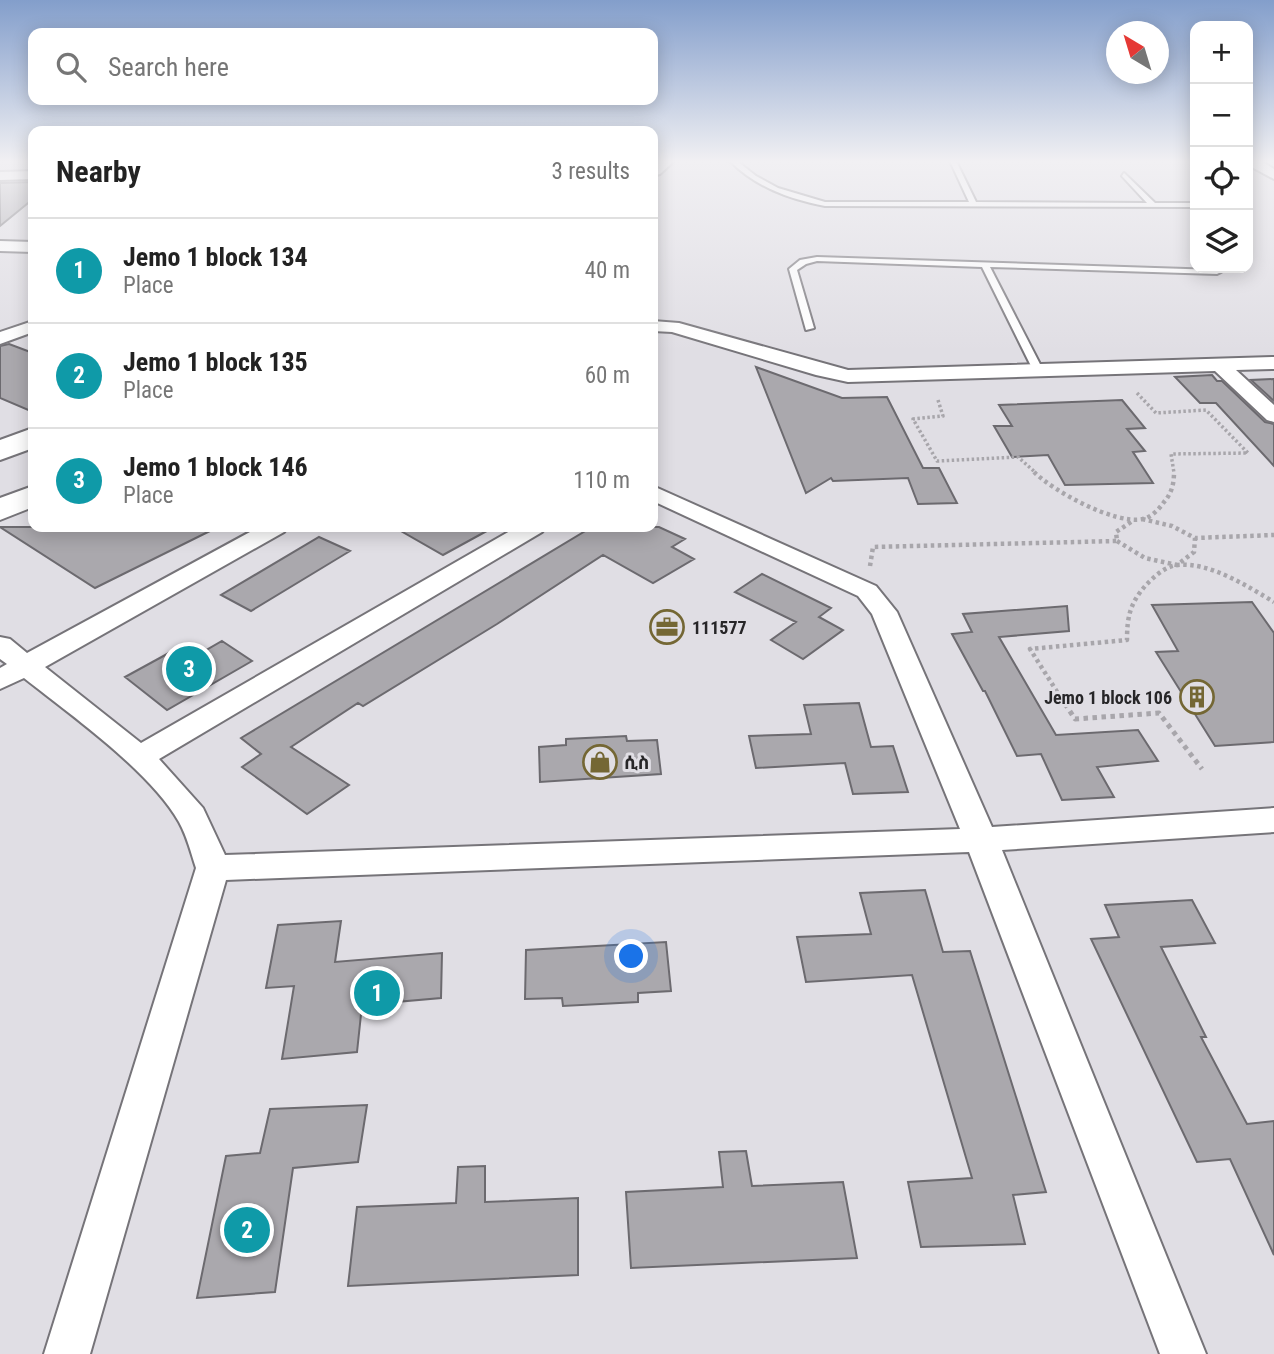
<!DOCTYPE html>
<html lang="en">
<head>
<meta charset="utf-8">
<style>
	body { margin:0; font-family:"Roboto Condensed","Noto Sans Ethiopic",sans-serif; background:#f2f2f2; color:#222 }
	.controls { position:absolute; right:21px; top:21px; display:grid; overflow:hidden; border-radius:14px; box-shadow:0 4px 18px #0003 }
	.controls button { width:63px; height:63px; display:grid; place-items:center; padding:0; border:0; border-bottom:2px solid #e0e0e0; background:#fff; color:#222; font:35px sans-serif }
	.compass { position:absolute; left:1106px; top:21px; width:63px; height:63px; border-radius:50%; background:#fff; box-shadow:0 4px 18px #0003; rotate:322deg }
	.you { position:absolute; left:632px; top:957px; width:24px; height:24px; margin:-18px; border:5px solid #fff; border-radius:50%; background:#1a73e8; box-shadow:0 0 0 10px #1a73e833 }
	.badge { display:grid; place-items:center; width:46px; height:46px; border-radius:50%; background:#746734; color:#fff; font-size:23px; font-weight:700 }
	.pin { position:absolute; translate:-50% -50%; border:4px solid #fff; box-shadow:0 2px 7px #0006 }
	.list { margin:0; padding:0; list-style:none }
	h2 { display:flex; justify-content:space-between; align-items:center; height:91px; margin:0; padding:0 28px; font-size:30px }
	h2 small { font-size:23px; font-weight:400; color:#767676 }
	.list li { display:grid; grid-template-columns:46px 1fr auto; gap:21px; align-items:center; box-sizing:border-box; height:105px; padding:0 28px; border-top:2px solid #e0e0e0 }
	.list b { display:block; font-size:26px; white-space:nowrap }
	.list p { margin:0; font-size:23px; white-space:nowrap; color:#767676 }
	.list em { font-size:23px; font-style:normal; color:#767676 }
	.icon { flex:none; width:38px; height:38px; fill:none; stroke:currentColor; stroke-width:2; stroke-linecap:round; stroke-linejoin:round }
	.map { position:relative; flex:none; width:1274px; height:1354px; overflow:hidden }
	.search { position:absolute; background:#fff; box-shadow:0 4px 18px #0003; left:28px; top:28px; width:630px; height:77px; display:flex; align-items:center; gap:18px; box-sizing:border-box; padding:0 24px; border-radius:14px; color:#767676; font-size:26px }
	.panel { position:absolute; background:#fff; box-shadow:0 4px 18px #0003; left:28px; top:126px; width:630px; height:406px; border-radius:14px }
	.map>svg:first-child { display:block }
</style>
</head>
<body>
<div class="map">
<svg width="1274" height="1354" viewBox="0 0 1274 1354">
	<rect width="100%" height="100%" fill="#e0dee4"/>
	<path fill="#aaa8ad" stroke="#6c6a6f" stroke-width="2" d="M33 182V199L0 226V183Z
		M9 344 33 353V412L0 398V346Z
		M756 367 842 398 887 397 923 468H939L957 503 918 504 908 478 833 481 831 478 806 493Z
		M1212 375 1217 381H1222L1265 422 1274 424V466L1216 403H1200L1175 377Z
		M1274 379V401L1251 380Z
		M1122 400 1145 428 1127 429 1145 451 1133 452 1153 483 1065 485 1048 455 1012 457 994 426H1012L999 405Z
		M0 527H218L95 588Z
		M394 527H494L443 555Z
		M592 527H659L685 539 672 547 694 559 653 583 603 555 497 624 363 706 358 703 291 747 349 785 307 814 242 767 261 754 241 738Z
		M319 537 350 551 251 611 221 595Z
		M762 574 831 608 819 617 843 630 803 659 771 640 796 622 735 592Z
		M1252 602 1274 633V742L1215 746 1156 652 1178 651 1152 605Z
		M1067 606 1069 631 999 637 1056 735 1138 730 1158 761 1097 767 1114 797 1062 800 1041 754 1017 756 985 691H983L952 634 972 632 963 614Z
		M222 641 252 661 167 710 125 677 178 648 194 657Z
		M859 703 871 747 893 746 908 792 853 794 845 763 756 768 749 736 811 734 804 705Z
		M626 736 627 741 657 740 661 774 540 782 539 747 566 745V739Z
		M925 890 943 952 970 951 1046 1192 1013 1195 1025 1244 921 1247 908 1182 972 1178 912 975 806 982 797 937 871 934 860 893Z
		M1192 900 1215 943 1161 947 1206 1037H1201L1247 1124 1274 1121V1255L1230 1159 1197 1162 1091 939 1119 937 1105 905Z
		M341 921 335 962 442 953 441 998 362 1005 357 1052 282 1059 294 986 266 988 278 925Z
		M666 942 671 991 638 993V1002L563 1006 562 998 525 999 526 950Z
		M367 1105 358 1162 293 1168 275 1292 197 1298 226 1156 260 1153 270 1109Z
		M746 1151 752 1186 843 1182 857 1258 631 1268 626 1192 723 1187 719 1152Z
		M485 1166V1202L578 1198V1275L348 1286 357 1207 456 1203 458 1167Z"/>
	<g fill="none" stroke-linecap="round" stroke-linejoin="round">
		<g stroke="#767479" stroke-width="4">
			<path id="service" d="M730 161H737L756 176 778 188 825 202H969L950 161H956L976 202 1147 203 1122 176 1124 173 1155 203H1195V207L825 206C789 199 756 187 730 161Z
				M817 257 1217 270 1221 272 1217 274 990 267 1043 370 1038 373 1033 370 982 267 817 261 806 264 797 270 814 328 806 330 789 269 800 260Z"/>
		</g>
		<g stroke="#767479" stroke-width="4">
			<path id="minor" d="M1248 161H1261L1274 169V179L1248 165Z
				M33 171V179L0 180V172Z
				M0 241 33 242V252L0 251Z
				M33 321V332L0 344V332Z
				M653 321 679 323 848 370 1274 357V369L1236 370 1274 405V422L1267 420 1215 371 848 382 816 375 672 332 653 331Z
				M653 486 876 586 897 612 992 827 1274 808V832L1002 850 1206 1354H1160L969 852 226 880 90 1354H44L196 868C191 853 187 836 179 822 150 771 71 715 24 678L0 689V668L7 664 0 659V637L10 639 27 653 259 527H288L284 532 45 667 141 743 517 527H546L542 532 159 759 203 808 225 855 960 829 872 614 858 596 653 501Z"/>
		</g>
		<g stroke="#767479" stroke-width="4">
			<path id="primary" d="M653 161H674L660 174 653 176Z
				M33 428V448L0 460V440Z
				M33 486V507L0 520V498Z"/>
		</g>
		<path stroke="#a8a6ab" stroke-width="3.5" stroke-dasharray="2.5 2.5" stroke-linecap="butt" d="M1137 393 1156 413 1206 410 1248 453 1171 454 1174 473
			M938 400 943 416 913 419 937 461 1018 457 1036 473"/>
		<path stroke="#a8a6ab" stroke-width="4.5" stroke-dasharray="3.5 3.5" stroke-linecap="butt" d="M1034 472C1053 491 1115 525 1143 519 1152 517 1159 509 1164 502 1172 493 1174 483 1174 472
			M1142 519 1172 526 1195 538 1274 535
			M1117 541 1145 558 1177 565 1194 552 1195 538
			M870 566 873 547 1117 541 1116 532 1134 520
			M1061 698 1030 649 1127 640C1127 617 1130 603 1146 585 1154 577 1165 566 1178 565 1210 562 1247 586 1274 602"/>
		<path stroke="#a8a6ab" stroke-width="5" stroke-dasharray="4.5 4.5" stroke-linecap="butt" d="M1060 696 1075 719 1159 713 1202 769"/>
		<use href="#service" fill="#fff" fill-rule="evenodd"/>
		<use href="#minor" fill="#fff" fill-rule="evenodd"/>
		<use href="#primary" fill="#fff" fill-rule="evenodd"/>
	</g>
	<linearGradient id="sky" x2="0" y2="1"><stop stop-color="#839ecb"/><stop offset="0.46" stop-color="#f1f0f3"/><stop offset="1" stop-color="#f1f0f3" stop-opacity="0"/></linearGradient>
	<rect width="1274" height="351" fill="url(#sky)"/>
	<defs>
		<g id="office-ring" transform="scale(1.75)"><circle r="9.5" fill="#e0dee4" stroke="#746734" stroke-width="1.5"/><path d="M-6-3h4V-5.5h4V-3h4V5H-6ZM-1-4.5V-3h2v-1.5ZM-6 0V1H6V0Z" fill="#746734"/></g>
		<g id="building-ring" transform="scale(1.75)"><circle r="9.5" fill="#e0dee4" stroke="#746734" stroke-width="1.5"/><path d="M-4-6H4V6H1V3H-1V6H-4ZM-2.5-4.3h1.7v1.8h-1.7ZM.8-4.3h1.7v1.8H.8ZM-2.5-1h1.7V.8h-1.7ZM.8-1h1.7V.8H.8Z" fill="#746734"/></g>
		<g id="shop-ring" transform="scale(1.75)"><circle r="9.5" fill="#e0dee4" stroke="#746734" stroke-width="1.5"/><path d="M-5-2.5h2.3a2.7 3.5 0 0 1 5.4 0H5L5.5 6h-11ZM-1.5-2.5h3a1.5 2.3 0 0 0-3 0Z" fill="#746734"/></g>
	</defs>
	<g fill-rule="evenodd">
		<use href="#office-ring" x="667" y="627"/>
		<use href="#building-ring" x="1197" y="697"/>
		<use href="#shop-ring" x="600" y="762"/>
	</g>
	<g text-anchor="middle" dominant-baseline="central" stroke-width="6" stroke-linejoin="round" paint-order="stroke">
		<g font-size="18" font-weight="bold" fill="#272628" stroke="#e0dee4" text-anchor="start">
			<text x="692" y="627">111577</text>
			<text x="1172" y="697" text-anchor="end">Jemo 1 block 106</text>
			<text x="624" y="762">ሲስ</text>
		</g>
	</g>
</svg>
<div class="controls">
<button>+</button>
<button>−</button>
<button><svg class="icon" aria-label="locate" viewBox="0 0 24 24"><circle cx="12" cy="12" r="6"/><path d="M12 2v4M12 18v4M2 12h4M18 12h4"/></svg></button>
<button><svg class="icon" aria-label="layers" viewBox="0 0 24 24"><path d="M12 4l9 5-9 5-9-5zM3 14l9 5 9-5"/></svg></button>
</div>
<svg class="compass" viewBox="-18 -18 36 36"><path d="M0-13l5 13h-10z" fill="#e53935"/><path d="M0 13l5-13h-10z" fill="#767676"/></svg>
<div class="you"></div>
<div class="pin badge" style="left:377px;top:993px;background:#0f9aa8">1</div>
<div class="pin badge" style="left:247px;top:1230px;background:#0f9aa8">2</div>
<div class="pin badge" style="left:189px;top:669px;background:#0f9aa8">3</div>
<div class="search"><svg class="icon" aria-label="search" viewBox="0 0 24 24"><circle cx="10" cy="10" r="6"/><path d="M15 15l6 6"/></svg>Search here</div>
<section class="panel">
<h2>Nearby<small>3 results</small></h2>
<ul class="list">
<li><span class="badge" style="background:#0f9aa8">1</span><div><b>Jemo 1 block 134</b><p>Place</p></div><em>40 m</em></li>
<li><span class="badge" style="background:#0f9aa8">2</span><div><b>Jemo 1 block 135</b><p>Place</p></div><em>60 m</em></li>
<li><span class="badge" style="background:#0f9aa8">3</span><div><b>Jemo 1 block 146</b><p>Place</p></div><em>110 m</em></li>
</ul>
</section>
</div>
</body>
</html>
